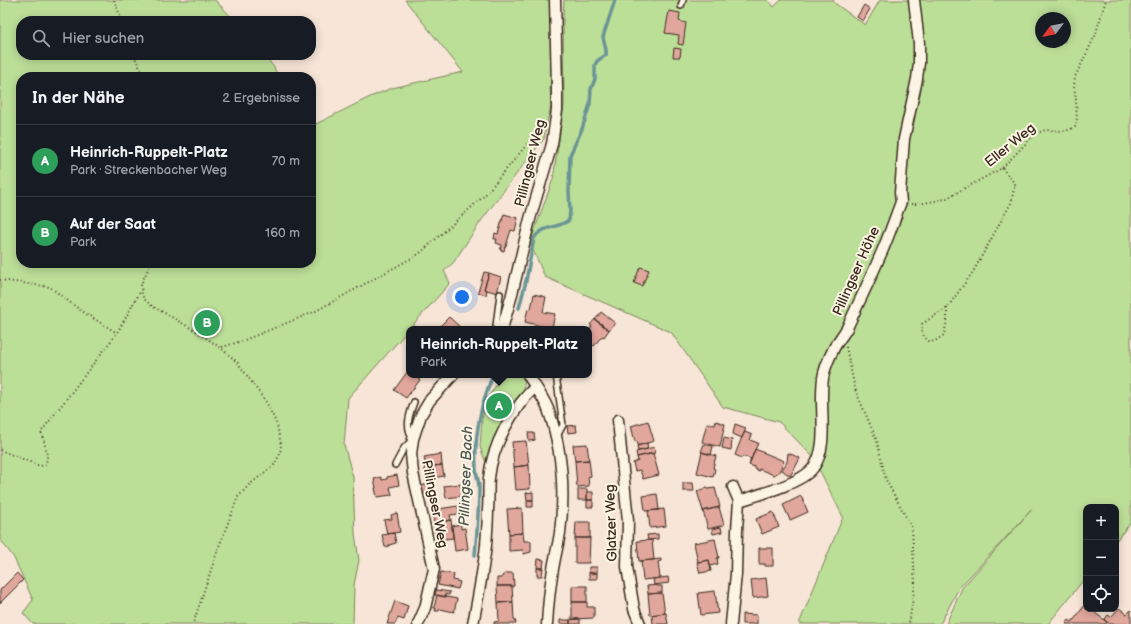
<!DOCTYPE html>
<html lang="de">
<head>
<meta charset="utf-8">
<style>
	body { margin:0; font-family:"Balsamiq Sans",sans-serif; background:#242831; color:#f1f3f6 }
	.controls { position:absolute; right:12px; bottom:12px; display:grid; overflow:hidden; border-radius:8px; box-shadow:0 2px 10px #0003 }
	.controls button { width:36px; height:36px; display:grid; place-items:center; padding:0; border:0; border-bottom:1px solid #363941; background:#171b24; color:#f1f3f6; font:20px sans-serif }
	.compass { position:absolute; left:1035px; top:12px; width:36px; height:36px; border-radius:50%; background:#171b24; box-shadow:0 2px 10px #0003; rotate:238deg }
	.you { position:absolute; left:462px; top:297px; width:14px; height:14px; margin:-10px; border:3px solid #fff; border-radius:50%; background:#1a73e8; box-shadow:0 0 0 6px #1a73e833 }
	.badge { display:grid; place-items:center; width:26px; height:26px; border-radius:50%; background:#9f9995; color:#fff; font-size:13px; font-weight:700 }
	.pin { position:absolute; translate:-50% -50%; border:2px solid #fff; box-shadow:0 1px 4px #0006 }
	.popup { position:absolute; left:406px; top:326px; width:186px; height:52px; box-sizing:border-box; display:grid; place-content:center; border-radius:8px; background:#171b24; filter:drop-shadow(0 1px 3px #0005); font-size:13px; white-space:nowrap; color:#9ea1a6 }
	.popup b { font-size:15px; color:#f1f3f6 }
	.popup::after { content:''; position:absolute; left:50%; top:100%; margin-left:-8px; border:8px solid transparent; border-top-color:#171b24 }
	.list { margin:0; padding:0; list-style:none }
	h2 { display:flex; justify-content:space-between; align-items:center; height:52px; margin:0; padding:0 16px; font-size:17px }
	h2 small { font-size:13px; font-weight:400; color:#9ea1a6 }
	.list li { display:grid; grid-template-columns:26px 1fr auto; gap:12px; align-items:center; box-sizing:border-box; height:72px; padding:0 16px; border-top:1px solid #363941 }
	.list b { display:block; font-size:15px; white-space:nowrap }
	.list p { margin:0; font-size:13px; white-space:nowrap; color:#9ea1a6 }
	.list em { font-size:13px; font-style:normal; color:#9ea1a6 }
	.icon { flex:none; width:22px; height:22px; fill:none; stroke:currentColor; stroke-width:2; stroke-linecap:round; stroke-linejoin:round }
	.map { position:relative; flex:none; width:1131px; height:624px; overflow:hidden }
	.search { position:absolute; background:#171b24; box-shadow:0 2px 10px #0003; left:16px; top:16px; width:300px; height:44px; display:flex; align-items:center; gap:10px; box-sizing:border-box; padding:0 14px; border-radius:16px; color:#9ea1a6; font-size:15px }
	.panel { position:absolute; background:#171b24; box-shadow:0 2px 10px #0003; left:16px; top:72px; width:300px; height:196px; border-radius:16px }
	.map>svg:first-child { display:block }
</style>
</head>
<body>
<div class="map">
<svg width="1131" height="624" viewBox="0 0 1131 624">
	<rect width="100%" height="100%" fill="#f7e5d7"/>
	<filter id="ink" filterUnits="userSpaceOnUse"><feTurbulence type="fractalNoise" baseFrequency=".025" numOctaves="2"/><feDisplacementMap in="SourceGraphic" scale="8" xChannelSelector="R" yChannelSelector="G"/><feConvolveMatrix kernelMatrix="1 2 1 2 8 2 1 2 1" color-interpolation-filters="sRGB"/></filter>
	<g filter="url(#ink)">
		<path fill="#bcdf98" stroke="#7c845b" fill-rule="evenodd" d="M0 0H215L235 21H21V55H264L273 66 279 77H21V263H311V125L312 126 370 97 392 88 463 72 405 0H561L550 88 551 107 547 122 546 125 544 139 524 164 481 221 453 263 444 271 450 283 348 398 344 445 353 477 355 534 359 560 354 585 353 624H33L23 613 33 600 14 558 0 539Z
			M564 0H768L774 7 781 0H834L833 2 865 25 880 0H1131V522L1116 541V507H1086V577L1048 624H946L962 588 1033 508 959 588 940 624H799L843 517 813 457 779 422 723 407 671 332 545 277 530 243 553 179 564 106 563 18ZM1041 18H1065V42H1041Z
			M503 375H522L525 380 523 391 507 413 498 440 486 463 480 447 482 419 487 399Z"/>
		<g fill="none" stroke-linecap="round" stroke-linejoin="round">
			<path stroke="#6b9595" stroke-width="3.5" d="M519 308 526 281 534 238C543 225 557 229 569 220L570 210 569 191 570 155 582 129 590 104 591 89 595 79V65L597 61 606 55C607 49 604 44 603 37L615 0
				M475 555C477 533 479 510 479 487 479 481 476 475 476 469 474 437 481 404 493 375"/>
		</g>
		<path fill="#e1a79d" stroke="#3b2a1e" d="M864 5 870 9 863 21 857 17Z
			M669 11 680 13 679 21 686 23 683 45 678 44 679 35 665 33Z
			M674 48 681 49 680 57H673Z
			M504 214 518 218 515 231 511 230 506 246H505L504 251 500 250 502 245 496 243 497 239H494L495 233 498 234Z
			M640 267 649 270 642 286 634 283Z
			M484 272 489 273 484 289 487 290 486 295 478 292Z
			M489 273 501 277 497 293 484 289Z
			M534 294 546 297 543 312 555 314 552 328 549 327V328L525 322 528 308 531 309Z
			M601 312 615 323 609 330 595 320Z
			M449 317 461 328 460 329H441L439 327Z
			M595 319 609 330 604 337 602 336 594 346 589 342V330L592 326 590 325Z
			M408 371 409 375H413L420 380 406 398 394 390Z
			M494 397 503 400 500 410 491 408Z
			M648 421 654 441 637 446 638 445 637 441 635 442 631 426Z
			M716 421 725 424 720 447 702 442 707 423 715 425Z
			M735 424 746 428 742 438 733 434Z
			M576 425 577 432 568 433 567 426Z
			M745 432 752 435 750 440 758 443 750 462 751 459 743 456 742 458 735 455 742 437Z
			M528 433H534L535 440 529 441Z
			M724 438 732 440 731 450 722 448Z
			M526 441 529 465 514 467 512 442Z
			M647 443 648 449 638 451 637 446Z
			M587 444 589 460 575 461 573 445Z
			M704 444 713 446 711 455 701 452Z
			M654 447 655 453 637 457 636 452Z
			M755 449 784 461 779 472 774 475 759 469V471L755 469V467L749 465Z
			M702 452 716 456 713 468 715 469 713 477 697 473Z
			M653 453 659 475 643 479 640 470 635 471 633 463 638 461 637 457Z
			M788 453 800 458 795 468 790 476 782 470 787 462Z
			M441 454 442 465 426 467 424 457Z
			M589 460 591 476 588 477 589 486 577 487 575 461Z
			M426 462V467L442 465 444 476 426 479 424 463Z
			M529 465 530 489 516 490 514 467Z
			M397 475 399 485 390 487 392 495 377 497 375 488H376L374 479 381 477 382 480 387 479V477Z
			M683 483H693L694 491H683Z
			M429 484 431 493 422 495 420 486Z
			M460 484V486L463 488 464 491 462 494V496L446 498 444 486Z
			M706 487H707L708 489 715 488 720 507 703 511 697 491 706 488Z
			M578 489H587V500H578Z
			M533 492V500H527L526 493Z
			M587 492H593V500H587Z
			M657 494 659 510 645 511 643 496Z
			M801 496 808 512 790 520 783 505Z
			M527 500H533V507H527Z
			M587 500H593V507H587Z
			M458 506 459 514 450 515 451 520 434 523 432 510Z
			M719 507 724 525 708 529 703 511Z
			M522 508 523 533 509 534 507 509Z
			M664 509 666 526 650 528 648 511Z
			M773 512 779 527 762 534 756 519Z
			M397 513 400 532 387 534 384 520 392 519 391 515Z
			M451 520 453 538 436 540 434 523Z
			M576 522H590V538H575Z
			M461 524V529L465 528 468 549 455 551 452 526Z
			M721 527 722 532 713 534 712 529Z
			M394 533 396 543 389 545V546L385 547 382 535Z
			M523 533 524 541H531V552L524 554 523 550 509 551V534Z
			M658 534V539L648 540 647 535Z
			M575 538H590L589 563H575Z
			M715 539 719 558H717L718 564 710 566 709 560 698 562 694 543Z
			M652 540 654 560 639 561 637 541Z
			M759 548H773V566H765V564H759Z
			M538 559 544 560 543 568H537Z
			M661 559V561L658 562 660 578 643 580 641 561Z
			M709 560 711 571 700 573 697 562Z
			M589 567H597V573H589Z
			M537 568H543L542 576H537Z
			M441 572 454 574 453 580 460 582 458 589 438 585Z
			M17 573 23 580 0 603V590Z
			M506 573H513L514 586H497V578H502V576Z
			M589 573H597V579H589Z
			M668 577 669 583 654 585 653 579Z
			M766 578 768 596 753 598 751 580Z
			M657 585V586H662V593L648 594 647 586Z
			M497 586H512L513 602 498 603Z
			M572 586H587V602H572Z
			M436 590 450 592 449 595 445 594V597L435 595Z
			M715 591 718 613 701 615 698 593Z
			M662 593 665 613 650 615 648 594Z
			M437 595 457 599 454 612 440 609 439 611H435L436 608H434Z
			M395 601 408 606 404 620 398 618 395 624H387Z
			M513 602 514 619H515L516 624H494V622L499 621 498 603Z
			M572 602H587V607H594V618L572 619Z
			M1085 605 1086 606V609H1090L1107 622 1106 624H1066L1069 620 1072 622Z
			M1119 608 1127 614 1131 610V624H1110L1104 620 1108 615 1111 617Z
			M666 613 668 624H653L652 615Z
			M742 614 757 615V624H742Z
			M580 619V624H570V620Z
			M560 620H570V624H560Z"/>
		<g fill="none" stroke-linecap="round" stroke-linejoin="round">
			<g stroke="#3b2a1e" stroke-width="8">
				<path id="lane" d="M681 6 683 0
					M497 329 496 326 500 294
					M556 375 563 425 557 436
					M395 465 404 448 413 439C405 427 409 415 414 402"/>
			</g>
			<g stroke="#3b2a1e" stroke-width="13">
				<path id="street" d="M502 329 511 298 530 219 552 144 557 110V88L555 0
					M528 375C535 386 543 397 548 409 562 448 565 492 560 533 558 545 555 557 553 569 550 587 548 606 547 624
					M618 420 628 521 627 567 634 609 640 624
					M733 487 739 501
					M418 624 425 608 434 569 413 473 411 454 413 439 421 415 430 400 453 375
					M473 624C478 598 483 572 486 545 487 533 488 521 488 509 489 499 488 488 489 478 492 446 512 409 535 387
					M731 624 736 574 737 530 739 501C758 495 802 483 813 468 831 445 817 401 824 373 826 365 830 356 834 348 838 341 843 335 847 328 858 304 870 280 880 256 888 239 894 220 901 202L900 193 904 139 917 79 919 63V43L914 0"/>
			</g>
			<path stroke="#3b2a1e" stroke-width="2" stroke-dasharray="1 3" stroke-linecap="butt" d="M114 0 122 21
				M134 55 138 64 145 77
				M911 204H919L945 199 1002 168 1035 134 1045 130 1066 131 1075 127 1077 122 1076 100 1074 86 1075 77 1095 36 1106 0
				M151 263 141 284 142 295 144 299 152 306 196 331 221 348 238 363 266 402 272 414 277 425 281 445 280 454 274 465 249 485 238 497 218 549 193 624
				M0 280 50 287 80 310 117 333
				M947 308V320L944 335 935 341 930 342C923 337 921 332 922 324L947 308 973 272 1011 203 1015 184 1002 168
				M222 347 242 341 314 312 419 254 484 196 544 124
				M846 347 855 389 877 441 886 480 912 528 915 584 909 624
				M501 396 506 397 511 401
				M0 450 40 466 45 465C50 456 44 442 41 432L117 333 141 290"/>
			<use href="#lane" stroke="#fcf5e5" stroke-width="5"/>
			<use href="#street" stroke="#fcf5e5" stroke-width="10"/>
		</g>
	</g>
	<g text-anchor="middle" dominant-baseline="central" stroke-width="4" stroke-linejoin="round" paint-order="stroke">
		<g font-size="14" fill="#3b2a1e" stroke="#fcf5e5">
			<text transform="translate(1010 145) rotate(-39)">Eller Weg</text>
			<text transform="translate(530 163) rotate(-76)">Pillingser Weg</text>
			<text transform="translate(856 271) rotate(-66)">Pillingser Höhe</text>
			<text transform="translate(435 504) rotate(79)">Pillingser Weg</text>
			<text transform="translate(611 523) rotate(-92)">Glatzer Weg</text>
		</g>
		<g font-size="15" font-style="italic" fill="#4f5750" stroke="#fcf5e5">
			<text transform="translate(466 476) rotate(-88)">Pillingser Bach</text>
		</g>
	</g>
</svg>
<div class="controls">
<button>+</button>
<button>−</button>
<button><svg class="icon" aria-label="locate" viewBox="0 0 24 24"><circle cx="12" cy="12" r="6"/><path d="M12 2v4M12 18v4M2 12h4M18 12h4"/></svg></button>
</div>
<svg class="compass" viewBox="-18 -18 36 36"><path d="M0-13l5 13h-10z" fill="#e53935"/><path d="M0 13l5-13h-10z" fill="#9ea1a6"/></svg>
<div class="you"></div>
<div class="pin badge" style="left:499px;top:406px;background:#2e9e5b">A</div>
<div class="popup"><b>Heinrich-Ruppelt-Platz</b>Park</div>
<div class="pin badge" style="left:207px;top:323px;background:#2e9e5b">B</div>
<div class="search"><svg class="icon" aria-label="search" viewBox="0 0 24 24"><circle cx="10" cy="10" r="6"/><path d="M15 15l6 6"/></svg>Hier suchen</div>
<section class="panel">
<h2>In der Nähe<small>2 Ergebnisse</small></h2>
<ul class="list">
<li><span class="badge" style="background:#2e9e5b">A</span><div><b>Heinrich-Ruppelt-Platz</b><p>Park · Streckenbacher Weg</p></div><em>70 m</em></li>
<li><span class="badge" style="background:#2e9e5b">B</span><div><b>Auf der Saat</b><p>Park</p></div><em>160 m</em></li>
</ul>
</section>
</div>
</body>
</html>
